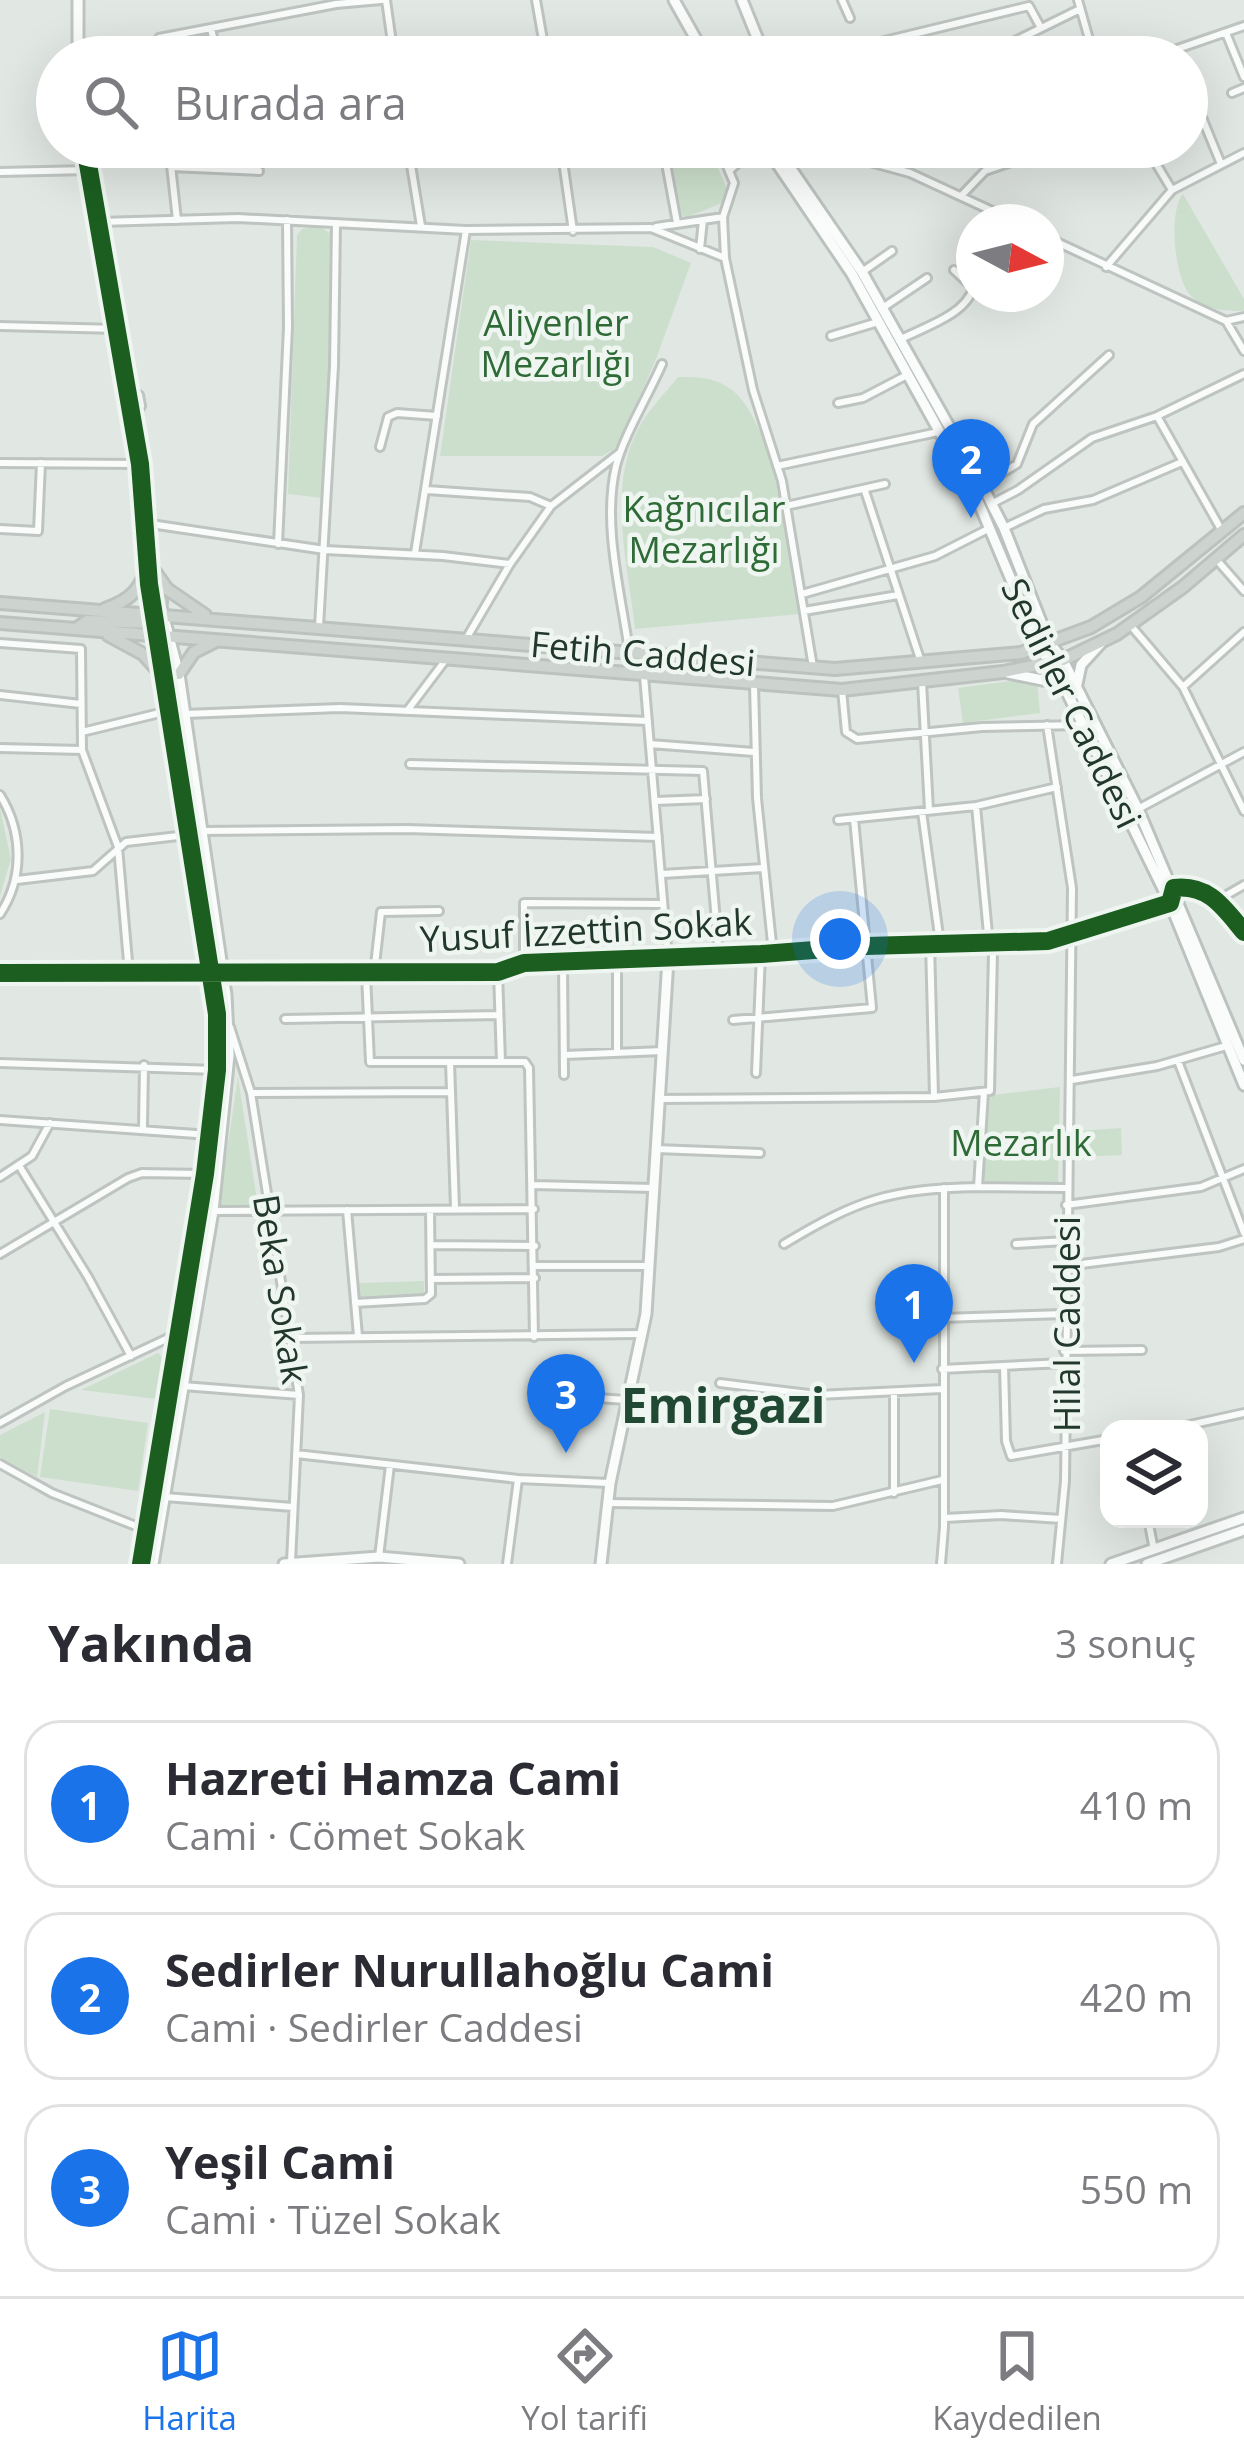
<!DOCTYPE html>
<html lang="tr">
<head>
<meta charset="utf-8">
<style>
	body { margin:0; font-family:"Open Sans",sans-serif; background:#f2f2f3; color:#2b2b33 }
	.controls { position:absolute; right:36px; bottom:36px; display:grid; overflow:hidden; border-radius:24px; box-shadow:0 12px 48px #0002 }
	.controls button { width:108px; height:108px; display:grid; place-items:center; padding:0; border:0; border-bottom:3px solid #e1e1e2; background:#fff; color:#2b2b33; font:60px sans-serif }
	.compass { position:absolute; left:956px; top:204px; width:108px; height:108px; border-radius:50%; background:#fff; box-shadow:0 12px 48px #0002; rotate:97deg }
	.you { position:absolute; left:840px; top:939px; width:42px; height:42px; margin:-30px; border:9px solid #fff; border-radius:50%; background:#1a73e8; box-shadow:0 0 0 18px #1a73e833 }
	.badge { display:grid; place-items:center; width:78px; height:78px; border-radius:50%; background:#1a73e8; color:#fff; font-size:39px; font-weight:700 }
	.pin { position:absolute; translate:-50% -99px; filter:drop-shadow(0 3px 6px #0008) }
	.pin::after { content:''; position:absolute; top:63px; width:42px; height:36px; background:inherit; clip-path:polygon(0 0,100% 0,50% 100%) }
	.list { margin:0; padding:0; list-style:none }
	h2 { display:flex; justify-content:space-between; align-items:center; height:156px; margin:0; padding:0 48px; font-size:51px }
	h2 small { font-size:39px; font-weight:400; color:#7c7c81 }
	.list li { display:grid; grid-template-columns:78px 1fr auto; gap:36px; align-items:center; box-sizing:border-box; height:168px; margin:0 24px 24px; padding:0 24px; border:3px solid #e1e1e2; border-radius:36px }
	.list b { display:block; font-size:45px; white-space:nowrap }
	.list p { margin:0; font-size:39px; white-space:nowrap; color:#7c7c81 }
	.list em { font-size:39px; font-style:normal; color:#7c7c81 }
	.icon { flex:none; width:66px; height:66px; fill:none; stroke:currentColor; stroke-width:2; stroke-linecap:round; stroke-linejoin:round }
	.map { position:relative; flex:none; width:1244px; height:1564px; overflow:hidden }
	.search { position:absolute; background:#fff; box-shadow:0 12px 48px #0002; left:36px; right:36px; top:36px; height:132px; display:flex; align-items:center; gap:30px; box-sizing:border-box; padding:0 42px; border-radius:66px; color:#7c7c81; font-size:45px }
	.sheet { height:732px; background:#fff }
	nav { display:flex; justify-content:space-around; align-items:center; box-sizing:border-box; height:168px; border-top:3px solid #e1e1e2; background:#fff; font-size:33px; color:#7c7c81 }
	nav a { display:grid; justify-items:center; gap:6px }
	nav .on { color:#1a73e8 }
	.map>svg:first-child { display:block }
</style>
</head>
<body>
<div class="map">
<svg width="1244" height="1564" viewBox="0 0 1244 1564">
	<rect width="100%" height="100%" fill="#e1e7e3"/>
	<path fill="#ccdfcc" d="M667 147H709L728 192 727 201 687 217 682 215Z
		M1183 194 1244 299V311C1224 311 1205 310 1191 296 1174 279 1168 211 1183 194Z
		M318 226 330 233 328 424 322 498 288 494 297 235 302 229Z
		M471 240 653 247 691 263 656 359 618 447 602 456H440Z
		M678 377C699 377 715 377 732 390 777 426 790 558 800 614L635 629C628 563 605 483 642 422 652 406 667 391 678 377Z
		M1026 679 1037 681 1040 713 963 723 958 688Z
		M0 808 11 859 0 896Z
		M238 1077 257 1200 254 1206 223 1207 219 1203Z
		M1060 1087 1058 1182H982L986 1102 992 1095Z
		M1121 1128 1122 1155 1078 1157 1077 1131Z
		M424 1281V1295L360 1299 359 1283Z
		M158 1353 166 1361 157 1399 81 1390Z
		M50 1409 148 1423 138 1491 40 1477Z
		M45 1412 37 1477 0 1457V1435Z"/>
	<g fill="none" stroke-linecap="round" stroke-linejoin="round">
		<g stroke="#bec4c0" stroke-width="12">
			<path id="minor" d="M386 0 394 57
				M536 0 546 57
				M842 0 850 18
				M1078 0 1094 57
				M211 29 218 57
				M1226 33 1244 77
				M1015 41 1022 57
				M78 45 150 53 159 38 336 4 381 0
				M818 57 1029 6 1041 28
				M967 57 1015 41 1080 9
				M1154 57 1244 26
				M1187 81 1221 164
				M1232 93 1244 88
				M169 147 177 220
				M408 147 421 226
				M561 147 573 231
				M663 147 677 223
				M719 147 729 171
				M755 147 729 171 734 183 723 217 725 258 753 390 782 481 813 667
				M815 147 910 173 1016 222
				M1146 147 1172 190
				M171 167 259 171
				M0 172 89 170
				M962 195 985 171 1055 147
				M100 222 238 218 466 230 651 228 725 258
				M656 227 723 217
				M1046 237 1226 321 1244 317
				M700 249 703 220
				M1106 267 1172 190 1244 153
				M862 272 892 251
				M881 309 927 278
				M1226 321 1244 351
				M0 326 118 329
				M831 336 878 322
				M899 340C922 328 966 315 973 288L954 270
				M127 389 139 395 141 406 133 418
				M838 403 863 398 905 376
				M1157 416 1222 531
				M380 447 388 417 397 413 437 416
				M0 463 140 464
				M777 466 938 432
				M982 485 1017 464 1033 424 1109 355
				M427 490 530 497 551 506
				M865 491 921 662
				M993 503 1018 490 1092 438 1157 416 1244 374
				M786 506 885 484
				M144 523 325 550 443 556 510 564
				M1004 528 1044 509 1093 500 1182 462
				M0 529 38 531 41 463
				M278 544 288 327 287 220
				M415 553 466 230
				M1216 559 1244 591
				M802 594 935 556 990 528
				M804 611 898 595
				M319 627 334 366 336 223
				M1132 627 1183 687 1244 811
				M466 639 510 564 551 506 618 454
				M0 643 81 649 82 750 118 847 129 973
				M629 651C621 593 602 524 616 466 623 437 649 394 662 364
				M644 676 668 959
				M922 682 929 810
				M754 685 757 798 773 953
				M1184 686 1244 632
				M842 690 846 732 857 739 982 727 1083 725
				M0 695 81 704
				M407 711 447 658
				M185 714 340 708 648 721
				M1047 725 1072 888 1065 1481 1057 1564
				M82 732 172 710
				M650 744 754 752
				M0 748 82 750
				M410 764 703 771 719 956
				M0 795C23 832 24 878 0 914
				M655 801 706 799
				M1138 809 1244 752
				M922 812 940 943
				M838 820 976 806 1057 787
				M201 831 407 829 658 837
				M662 874 763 868
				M17 880 93 871 126 842 187 835
				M1174 890C1207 881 1224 908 1244 932
				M1218 900 1244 885
				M930 943 934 1096
				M563 962 564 1075
				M524 963V903L663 904
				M498 972 501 1062
				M0 973 498 972 524 963 761 954 866 946 1048 941 1170 902
				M366 974 370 1062H525L529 1068 534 1337
				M374 974 381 912 439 911
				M285 1019 499 1015
				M733 1020 872 1008 854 819
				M230 1027 251 1093 299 1395 291 1562
				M617 1053V960
				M565 1055 663 1051
				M1178 1061 1244 1233
				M450 1062 455 1208
				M0 1063 217 1070
				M756 1073 761 954
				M1072 1080 1157 1066 1226 1046
				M251 1093 451 1092
				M659 1099 934 1097 990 1091 993 951 988 934 976 806
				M0 1120 210 1135
				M143 1127 144 1065
				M656 1149 760 1153
				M20 1167 88 1277 131 1356
				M0 1177 32 1156 50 1123
				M534 1185 653 1188
				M978 1187 1066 1188
				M1066 1205 1201 1187 1244 1169
				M347 1210 358 1336
				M214 1211 534 1209
				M784 1244C859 1199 889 1189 978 1187L984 1092
				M1016 1244 1065 1241
				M431 1245 535 1246
				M0 1254 128 1178 142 1173 203 1174
				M536 1266H650
				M1065 1266 1219 1247 1244 1239
				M431 1279 535 1278
				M355 1303 425 1299 431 1294 430 1210
				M904 1326 942 1318 1065 1314
				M290 1338 640 1334
				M1064 1351 1142 1350
				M1004 1366 1006 1441 1011 1456 1109 1439
				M942 1369 1064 1363
				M720 1383 817 1395 942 1389
				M183 1386 299 1395
				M535 1394 627 1400
				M0 1423 66 1386 179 1333
				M1171 1429 1244 1413
				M296 1454 518 1479 609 1483
				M0 1464 52 1493 146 1530
				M894 1493V1392
				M165 1497 293 1507
				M607 1503 833 1506 942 1480
				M945 1518 1001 1515 1061 1519
				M1148 1519 1154 1550
				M379 1557 390 1465
				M507 1564 518 1479
				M941 1564 944 1527V1188"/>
		</g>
		<g stroke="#bec4c0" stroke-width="15">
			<path id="tertiary" d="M78 0V57
				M674 0 706 57
				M742 0 765 57
				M85 147 140 464 149 584 217 1014V1070L205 1174 141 1564
				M785 160 808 147
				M152 573 179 674 226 995 229 1055 213 1211 153 1564
				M284 1564 379 1557 459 1564
				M601 1564 610 1483 646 1314 668 959
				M1111 1564 1244 1518
				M1147 1564 1244 1530"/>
		</g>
		<g stroke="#bcc3bf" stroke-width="15">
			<path id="secondary" d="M766 147 852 274 978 501 1039 646 1063 684 1170 903 1244 1085
				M771 148 785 160 862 272 982 485 1004 528 1049 642 1063 660 1138 809 1244 1060
				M1008 673 1062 684
				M1077 684 1081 665 1101 643"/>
		</g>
		<g stroke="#bcc3bf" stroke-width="16">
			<path id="primary" d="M148 562 167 589 205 615
				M0 603 835 669 1021 653 1091 627 1141 597 1244 513
				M105 609C131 600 142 589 148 562
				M0 623 842 690 1003 672 1063 660 1117 634 1183 587 1244 535
				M76 629 87 621 155 623 161 602
				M108 635 143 654 167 681
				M179 674 194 652 216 641"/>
		</g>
		<use href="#minor" stroke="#fafbfb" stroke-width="6"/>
		<use href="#tertiary" stroke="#fafbfb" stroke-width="9"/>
		<use href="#secondary" stroke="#fafbfb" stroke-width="9"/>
		<use href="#primary" stroke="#cdd3cf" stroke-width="10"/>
		<g stroke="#eff6f1" stroke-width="26">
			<path id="cycleway" d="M85 147 140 464 149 584 217 1014V1070L205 1174 141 1564
				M0 973 498 972 524 963 761 954 866 946 1048 941 1170 903 1174 888C1209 884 1224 908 1244 932"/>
		</g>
		<use href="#cycleway" stroke="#1b5e20" stroke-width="18"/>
	</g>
	<g text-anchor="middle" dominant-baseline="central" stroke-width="9" stroke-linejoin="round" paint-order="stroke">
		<g font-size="36" fill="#2f6b37" stroke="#eff6f1">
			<text x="556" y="322">Aliyenler<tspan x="556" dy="41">Mezarlığı</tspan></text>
			<text x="704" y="508">Kağnıcılar<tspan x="704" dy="41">Mezarlığı</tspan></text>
			<text x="1021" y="1142">Mezarlık</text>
		</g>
		<g font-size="36" fill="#22382c" stroke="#eff6f1">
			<text transform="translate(643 653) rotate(5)">Fetih Caddesi</text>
			<text transform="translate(1072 703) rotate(64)">Sedirler Caddesi</text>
			<text transform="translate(586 930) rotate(-3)">Yusuf İzzettin Sokak</text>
			<text transform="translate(281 1289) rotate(81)">Beka Sokak</text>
			<text transform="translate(1066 1324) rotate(-90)">Hilal Caddesi</text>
		</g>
		<g font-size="48" font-weight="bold" fill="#204833" stroke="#eff6f1">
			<text x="723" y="1404">Emirgazi</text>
		</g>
	</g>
</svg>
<div class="controls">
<button><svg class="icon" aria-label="layers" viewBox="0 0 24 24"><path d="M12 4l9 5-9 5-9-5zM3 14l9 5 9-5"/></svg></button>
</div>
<svg class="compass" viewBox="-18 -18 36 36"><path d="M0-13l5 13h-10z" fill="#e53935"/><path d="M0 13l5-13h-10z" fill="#7c7c81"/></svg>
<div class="you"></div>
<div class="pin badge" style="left:914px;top:1363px">1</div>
<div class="pin badge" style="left:971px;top:518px">2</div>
<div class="pin badge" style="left:566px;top:1453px">3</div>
<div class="search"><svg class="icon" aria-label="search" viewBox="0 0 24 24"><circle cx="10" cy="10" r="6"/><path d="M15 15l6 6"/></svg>Burada ara</div>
</div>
<section class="sheet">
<h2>Yakında<small>3 sonuç</small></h2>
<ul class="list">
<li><span class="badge">1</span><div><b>Hazreti Hamza Cami</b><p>Cami · Cömet Sokak</p></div><em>410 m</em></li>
<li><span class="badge">2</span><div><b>Sedirler Nurullahoğlu Cami</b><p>Cami · Sedirler Caddesi</p></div><em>420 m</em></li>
<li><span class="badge">3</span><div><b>Yeşil Cami</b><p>Cami · Tüzel Sokak</p></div><em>550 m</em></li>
</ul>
</section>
<nav>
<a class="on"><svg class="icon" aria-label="map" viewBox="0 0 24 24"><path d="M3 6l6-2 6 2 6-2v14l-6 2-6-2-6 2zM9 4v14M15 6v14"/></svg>Harita</a>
<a><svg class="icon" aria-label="directions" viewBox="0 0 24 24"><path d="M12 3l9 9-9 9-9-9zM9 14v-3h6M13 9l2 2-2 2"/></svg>Yol tarifi</a>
<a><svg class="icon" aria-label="saved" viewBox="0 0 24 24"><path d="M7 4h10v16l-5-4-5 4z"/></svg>Kaydedilen</a>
</nav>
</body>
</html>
